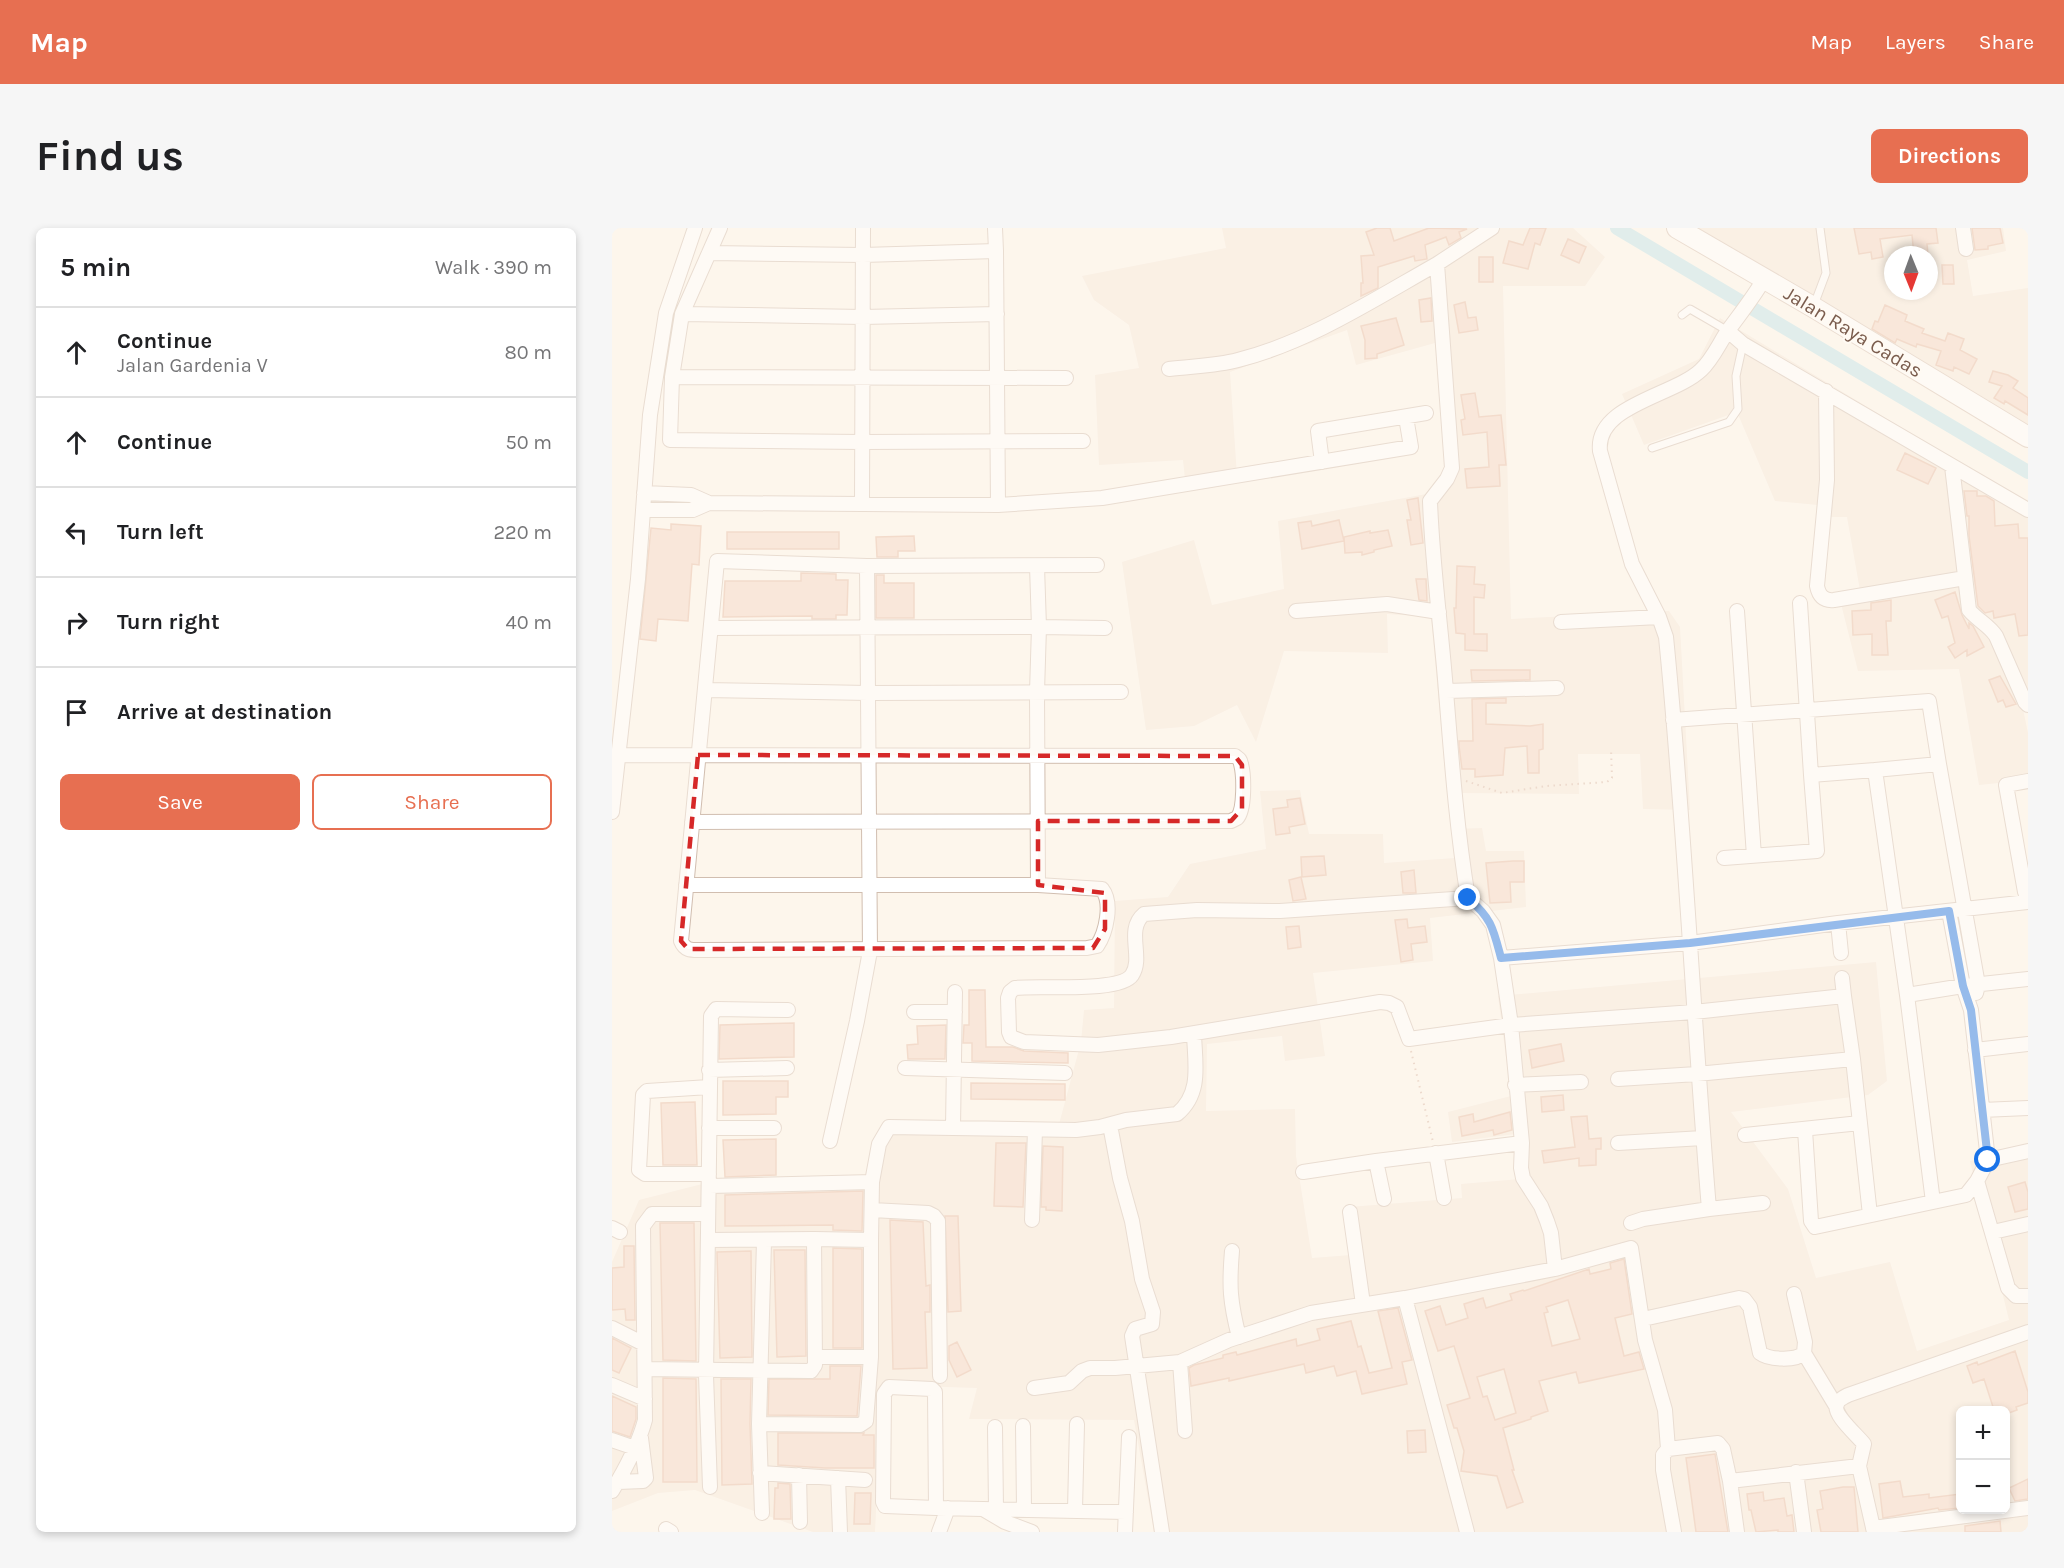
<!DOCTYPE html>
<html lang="en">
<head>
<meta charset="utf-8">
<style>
	body { margin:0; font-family:Karla,sans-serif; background:#f6f6f6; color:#202124 }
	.controls { position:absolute; right:18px; bottom:18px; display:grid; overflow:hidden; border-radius:9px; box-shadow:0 3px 9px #0003 }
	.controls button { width:54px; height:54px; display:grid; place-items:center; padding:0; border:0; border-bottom:2px solid #e0e0e0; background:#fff; color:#202124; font:30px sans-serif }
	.compass { position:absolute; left:1272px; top:18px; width:54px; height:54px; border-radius:50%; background:#fff; box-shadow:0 3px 9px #0003; rotate:179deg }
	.stop { position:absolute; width:18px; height:18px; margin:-14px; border:4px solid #1a73e8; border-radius:50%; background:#fff }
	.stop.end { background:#1a73e8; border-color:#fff; box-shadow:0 2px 6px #0008 }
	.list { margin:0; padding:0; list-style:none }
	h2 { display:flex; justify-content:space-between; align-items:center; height:78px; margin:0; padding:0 24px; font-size:26px }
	h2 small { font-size:20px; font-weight:400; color:#757577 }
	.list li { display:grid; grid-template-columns:39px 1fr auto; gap:18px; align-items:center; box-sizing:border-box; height:90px; padding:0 24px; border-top:2px solid #e0e0e0 }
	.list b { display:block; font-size:22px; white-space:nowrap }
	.list p { margin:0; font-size:20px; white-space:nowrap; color:#757577 }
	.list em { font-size:20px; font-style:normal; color:#757577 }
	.actions { display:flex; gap:12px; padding:18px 24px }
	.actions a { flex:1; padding:14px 0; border:2px solid #e76f51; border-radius:9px; text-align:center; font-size:21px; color:#e76f51 }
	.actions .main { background:#e76f51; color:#fff }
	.icon { flex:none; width:33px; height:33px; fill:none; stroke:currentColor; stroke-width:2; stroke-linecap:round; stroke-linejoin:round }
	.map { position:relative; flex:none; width:1416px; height:1304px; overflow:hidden; border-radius:9px }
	header { display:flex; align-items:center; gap:36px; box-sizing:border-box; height:84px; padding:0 30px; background:#e76f51; color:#fff }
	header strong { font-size:28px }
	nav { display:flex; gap:33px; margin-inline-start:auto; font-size:21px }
	.intro { display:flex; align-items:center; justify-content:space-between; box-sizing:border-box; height:144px; padding:0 36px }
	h1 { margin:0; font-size:42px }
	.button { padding:15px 27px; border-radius:9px; background:#e76f51; color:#fff; font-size:21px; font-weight:700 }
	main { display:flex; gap:36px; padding:0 36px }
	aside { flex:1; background:#fff; border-radius:9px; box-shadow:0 3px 9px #0003 }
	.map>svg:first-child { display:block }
</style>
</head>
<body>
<header>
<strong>Map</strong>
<nav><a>Map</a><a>Layers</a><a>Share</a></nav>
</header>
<div class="intro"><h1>Find us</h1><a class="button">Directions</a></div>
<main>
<aside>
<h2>5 min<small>Walk · 390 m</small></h2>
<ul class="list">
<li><svg class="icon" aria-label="ahead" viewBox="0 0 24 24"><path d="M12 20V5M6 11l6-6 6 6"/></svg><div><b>Continue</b><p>Jalan Gardenia V</p></div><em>80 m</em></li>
<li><svg class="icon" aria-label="ahead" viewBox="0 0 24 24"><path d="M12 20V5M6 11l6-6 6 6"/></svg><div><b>Continue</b></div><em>50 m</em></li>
<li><svg class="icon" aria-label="left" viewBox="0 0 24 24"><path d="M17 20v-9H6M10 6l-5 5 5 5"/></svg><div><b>Turn left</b></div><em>220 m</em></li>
<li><svg class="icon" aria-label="right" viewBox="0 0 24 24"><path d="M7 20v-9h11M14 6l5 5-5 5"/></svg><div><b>Turn right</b></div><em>40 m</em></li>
<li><svg class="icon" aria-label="arrive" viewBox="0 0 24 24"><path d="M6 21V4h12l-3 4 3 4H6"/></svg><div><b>Arrive at destination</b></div></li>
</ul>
<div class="actions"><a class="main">Save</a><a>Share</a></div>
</aside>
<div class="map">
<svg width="1416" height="1304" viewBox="0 0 1416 1304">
	<rect width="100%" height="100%" fill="#fdf6ec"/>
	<path fill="#f5e8da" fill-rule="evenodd" d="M610 0H961L993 29 973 58H891L899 391 1057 383 1068 399 1078 582 1031 581 1028 526H966L967 566 835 565 819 389 775 386 776 425 672 423 644 514 625 477 582 498 534 502 510 334 582 312 600 377 672 361 666 293 820 265 833 247 834 202 823 115 744 137 735 102 618 144 625 248 574 261 571 232 487 237 483 147 527 140 517 97 482 72 470 48 614 20Z
		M1082 0H1391L1394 23 1355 32 1361 68 1416 60V200ZM1281 27H1317V63H1281Z
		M1108 90 1416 276V480L1411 481 1416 505V552L1367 557 1347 441 1246 443 1227 368H1249L1235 289H1209L1206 277 1163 273 1125 184 1032 217 1010 166 1087 131Z
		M688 562 697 606H771L772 635 843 630 844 601 870 600 874 623H912L914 679 818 690 821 733 701 745 713 828 673 833 670 808 595 816 594 883 683 881 684 928 700 1030 739 1027 737 979 850 970 849 956 908 951 904 906 840 914 836 884 899 868 886 768 1264 734 1275 853 1256 867 1119 884 1176 961 1204 1050 1278 1034 1305 1123 1397 1092 1358 933 1416 918V1304H542L522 1192 357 1191 365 1160 270 1157 263 1304H201L83 1262 46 1265 0 1283V1034L27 972 110 951 252 956 284 901 446 900 469 814 472 782 502 780 503 673 556 669 578 636 654 621 648 563ZM1348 1182H1394V1282H1348Z"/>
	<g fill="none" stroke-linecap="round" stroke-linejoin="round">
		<path stroke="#bfe3e8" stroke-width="14" d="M1005 0 1416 244"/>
	</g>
	<path fill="#f3d5c3" stroke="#e6bba3" stroke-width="1.5" fill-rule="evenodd" d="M765 0H778L782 13 817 0 855 1 847 4 849 10 837 17 834 9 813 17 815 31 803 33 802 28 766 39V60L749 68V55H751L749 28 762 27 754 4Z
		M918 0H934L928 17 923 15 916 41 891 35 897 13 911 17Z
		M1242 0H1324L1326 15 1315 16 1316 27H1302L1300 7 1268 11 1271 29 1260 31 1259 24 1247 26Z
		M1360 0H1388L1391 15 1376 18V21L1363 22Z
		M956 11 974 19 967 35 949 27Z
		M867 29H881V54H867Z
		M1330 37H1341L1342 56H1331Z
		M819 70 820 93 809 94 807 72Z
		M853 74 856 90 864 89 866 102 847 105 842 77Z
		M1273 77 1295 87 1293 93 1312 101 1310 105 1333 113 1336 105 1352 111 1348 122 1365 131 1357 146 1342 139 1341 143 1324 137 1329 123 1305 116 1304 119 1285 111 1283 115 1260 101 1263 93 1266 94Z
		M784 90 792 117 765 126V130L753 131V112L749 98Z
		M1381 143 1396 147 1406 153 1401 160 1416 170V187L1393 173 1392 176 1382 170 1390 158 1377 154Z
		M863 165 867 189 889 187 894 237H887L888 258 855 260 853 241 877 239 875 204 851 207 849 192 853 191 849 167Z
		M1293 225 1324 240 1316 256 1285 242Z
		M1352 263H1365V268H1374L1382 273 1383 298 1406 296 1407 310H1416V407L1407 408 1403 386 1382 390 1381 383 1373 385 1366 378 1357 308V288H1355Z
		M806 270 811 315 799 317 795 292H799L795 272Z
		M727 292 732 313 690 321 686 295 699 293 700 298Z
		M59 296 89 298 87 337 80 336 76 393 46 391 44 413 28 411 39 300 59 302Z
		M776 302 780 318 762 322V324L750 327V324L733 325 732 309 758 303V305Z
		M115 304H227V321H115Z
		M302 308 303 323H286V329H265L264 309Z
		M845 338 863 339 862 356 873 357 872 370 862 369V406H875V423L853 422V406L844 405 842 380H844Z
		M189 345 224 346V352H236L235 387H224V391H200V388L111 389 113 353H189Z
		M264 347H272V355H302V390H264Z
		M804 351H814L815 373 807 372Z
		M1343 364 1350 387 1357 401V395L1361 398 1372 419 1355 428V422L1343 430 1336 419 1343 415 1336 388 1330 390 1323 372Z
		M1279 372V393H1274L1276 427H1260V406L1241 407 1240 383 1259 382V375Z
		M859 442H918V452L860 453Z
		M1388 448 1404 476 1394 479 1391 472 1386 474 1377 452Z
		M894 470V475H874V496L918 498 931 496V521L927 522V545H916L915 518 893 520 891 547 863 549V541H850L847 518V513H861L860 471Z
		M688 570 693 596 677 599 678 605 664 607 661 581 676 579 675 572Z
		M712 628 714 647 690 649 689 629Z
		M901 633H912V654H898L899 674 878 675 874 635Z
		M802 642 804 665H791L789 644Z
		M689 649 694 671 681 673 677 652Z
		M795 691 796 700 813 698 815 714 799 716 801 732 789 734 783 692Z
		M687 698 689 719 676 721 674 699Z
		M357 762H373L374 819H401L412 823 456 825V835L360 833V815H351L352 797H357Z
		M182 795V829L107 831 108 797Z
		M334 797 333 831H296L295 817 306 816 305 798Z
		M949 816 952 833 920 840 917 822Z
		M111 853H176V869H164V886L111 887Z
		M359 855 453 856V872L359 871Z
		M951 867 952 882 930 884 929 869Z
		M83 874 85 937H51L49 875Z
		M898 884 900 902 882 907 881 902 850 908 847 889 861 886 862 894Z
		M975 888 977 911 989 910V921H984V937L967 938V930L932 935 930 923 963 919 959 889Z
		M164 911V947L113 949 111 912Z
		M384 915H414L411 979 382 978Z
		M431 918 451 919 450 983 434 982V979H429Z
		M1413 954 1416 964V981L1403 984 1396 959Z
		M251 963 250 1003 221 1002V997L113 998V967Z
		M333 988H346L349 1083 336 1084Z
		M278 992 311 994 314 1058 318 1057V1084H313L315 1140 281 1141Z
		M48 995H82L84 1133 51 1132Z
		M12 1018H22L23 1092H14L13 1081 0 1082V1040L12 1039Z
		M221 1020 250 1021V1120H221Z
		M162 1022H193L194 1128 165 1129Z
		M139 1023 140 1129 108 1130 105 1024Z
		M1012 1031 1020 1086 1003 1090 1012 1128 1027 1124 1032 1141 967 1155 964 1144 927 1153 936 1183 919 1189V1191L891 1200 902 1242H900L911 1274 895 1280 885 1248 849 1243 852 1223 845 1200H842L835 1177 858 1170 842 1118 826 1123 813 1083 828 1078 834 1097 856 1090 852 1076 871 1070 874 1080 900 1072 898 1066 911 1062 912 1063 977 1041 978 1046 999 1041 998 1035ZM956 1072 968 1111 940 1118 932 1085 936 1084 934 1079ZM892 1141 904 1185 883 1192 875 1168 871 1169 865 1149Z
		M786 1080 800 1132 790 1134 795 1156 750 1166 744 1143 725 1148 722 1138 694 1145 692 1136 617 1153V1150L579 1158 577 1140 582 1137 611 1130V1127L624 1124 625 1127 684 1111 685 1118 708 1112 705 1101 739 1093 746 1119 749 1118 757 1145 780 1140 766 1083Z
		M0 1110 19 1120 7 1145 0 1142Z
		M345 1114 359 1142 345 1149 337 1132V1118Z
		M1403 1123 1416 1164V1175L1404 1179 1405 1182 1394 1186V1182H1382L1372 1151 1361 1155 1355 1138 1365 1134 1366 1137Z
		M218 1138H249L245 1188 156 1187 157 1151H218Z
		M51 1150 84 1151 85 1254H51Z
		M109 1151H139L138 1196 140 1256 110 1257Z
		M0 1168 24 1179V1191L18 1209 0 1203Z
		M813 1202 814 1224 796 1225 795 1203Z
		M166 1205H252L251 1207H262V1240H213L166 1237Z
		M1103 1226 1116 1304H1084L1074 1230Z
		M1416 1251V1271L1403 1273 1397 1260Z
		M1288 1253 1291 1269 1317 1266V1270L1348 1266V1280L1327 1282 1326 1280 1271 1290 1267 1256Z
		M166 1255 178 1256 179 1291H162L163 1260H166Z
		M1231 1259H1242L1246 1304H1209L1205 1282 1211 1281 1208 1263Z
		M1151 1264 1152 1273 1172 1270 1175 1288 1180 1287 1182 1304H1166V1302L1144 1304 1139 1282H1137L1135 1266Z
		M243 1265H259L258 1296H242Z
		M1388 1293 1389 1304H1353V1298Z"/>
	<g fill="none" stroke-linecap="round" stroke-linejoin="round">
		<g stroke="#d1beb0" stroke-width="9">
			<path id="lane" d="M1202 77 1214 45 1208 0
				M1070 87 1078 81 1116 103
				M1040 220 1117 194 1126 181 1124 148 1131 116"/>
		</g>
		<g stroke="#d1beb0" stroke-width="16">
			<path id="street" d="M108 0 70 86 60 149 58 212 250 214 471 213
				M383 0 384 23
				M880 0 825 36 840 240 835 251 818 273C820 332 828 391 833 451 839 524 844 597 856 670L871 683 881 697 889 730 899 797 910 915 909 940 911 950 929 978 935 993 939 1005 943 1041
				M1351 0 1354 21
				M97 25 251 27 384 23 386 277
				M70 86 251 89 385 86
				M1116 103 1131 116 1416 282
				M557 141C580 138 604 138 626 132 697 114 761 72 825 36
				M60 149 454 150
				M1214 163 1215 252 1205 358C1207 368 1212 373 1222 372L1353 350
				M710 234 706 203 814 185
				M1340 238 1357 382C1365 392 1377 397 1384 408L1413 474 1416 477
				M32 265 79 267 97 275
				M250 276 251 0
				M31 282H81L97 275 386 277 490 270 799 219 794 189
				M425 338 427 399 425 464 426 657
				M1188 375 1199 547 1263 542
				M684 383 775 376 827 384
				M1125 383 1142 628
				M949 394 1047 389
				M99 400 427 399 493 400
				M93 462 256 465 509 464
				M834 463 945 460
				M1061 492 1317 473 1327 536 1263 542 1295 767 1351 758 1416 751
				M6 527 623 528C627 531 628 531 629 536 632 547 633 582 625 590L619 593 80 594
				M1327 536 1366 757 1364 765
				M0 584 26 351 38 187 54 85 83 0
				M1112 630 1205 623 1199 547
				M74 657H426L490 661C501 675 494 705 485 718L475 720 89 722C80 722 73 723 69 713L105 333 255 338 485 337
				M1413 664 1394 557 1416 553
				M856 670 668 683 585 682 532 686C513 702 532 729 520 747 508 765 426 757 403 760L398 764 396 770 397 804 399 809 412 814 486 817 559 809 768 774 777 775 785 779 797 811 899 797 1082 784 1232 768 1230 750
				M1337 683 1351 758 1359 782 1376 932
				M1226 695 1229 725
				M889 730 1078 715 1226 695 1416 674
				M1295 767 1321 974
				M302 784H343
				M1363 822 1416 816
				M1241 831 1258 987
				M293 840 453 845
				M97 842 175 840
				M1006 851 1085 846 1241 831 1232 768
				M903 857 969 854
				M1370 882 1416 880
				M498 897 508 950 520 993 530 1051 541 1084 540 1096 523 1101 520 1108 550 1304
				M97 900H162
				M341 900 343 764
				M1193 902 1199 993 1203 999 1354 967 1365 953
				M1133 907 1248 895
				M218 913 245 793 258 723 255 338
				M1006 915 1091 910
				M1416 923 1376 932 1365 953 1396 1060 1404 1068H1416
				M824 925 832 970
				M764 933 772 971
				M691 944 764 933 910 915
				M97 946H33L27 942 31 867 35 863 97 859
				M97 958 260 954 267 916 277 899 464 902 488 899 514 892 565 886C590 865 583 836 582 806
				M1097 981 1151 975
				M260 982 316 985 322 988 326 993 328 1148
				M738 984 751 1076
				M420 992 423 902
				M1019 995 1031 991 1097 981C1081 790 1073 599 1054 409L1047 389 1020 336 988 223C983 177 1062 168 1089 142 1100 132 1107 116 1115 104 1128 86 1141 70 1152 51
				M0 1000 8 1004
				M1381 1004 1416 996
				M97 1012 202 1011
				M152 1013 147 1196 248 1197 254 1193 259 1129V1012
				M620 1023C617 1058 618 1074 627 1109
				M793 1070 855 1304
				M1031 1091 1127 1070 1132 1071 1138 1079 1148 1125C1157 1132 1184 1133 1192 1125L1193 1114 1182 1066
				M0 1100 32 1116
				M1192 1125 1224 1178
				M203 1129H259
				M568 1134 573 1203
				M33 1141 199 1143 203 1137 202 1011 259 1012 260 954
				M0 1157 33 1171
				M422 1160 457 1155 470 1143 478 1140H503L568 1134 617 1112 699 1085 793 1070 943 1041 1019 1020 1033 1112 1053 1182 1056 1221
				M147 1196 150 1285
				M411 1198 412 1281
				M383 1199 384 1281
				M0 1212 23 1220
				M1184 1244 1192 1304
				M148 1245 253 1252
				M187 1247 188 1294
				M226 1250 228 1304
				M1118 1253 1125 1304
				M6 1254 31 1253 34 1250 29 1210
				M98 1259 94 1147 99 788 104 781 176 782
				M0 1263C14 1240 26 1218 33 1192L31 998 40 986H96
				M324 1280 323 1164 320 1161 277 1159 272 1166 271 1274 273 1278 324 1280 514 1284
				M371 1281 393 1294 420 1304
				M463 1282 465 1196
				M1261 1300 1416 1280
				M54 1301 59 1304
				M327 1304 336 1280
				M513 1304 517 1209
				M1062 1304 1051 1242V1227L1056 1221 1106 1215 1111 1221 1118 1253 1247 1238
				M1262 1304 1247 1238 1252 1216C1246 1208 1220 1186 1225 1176 1226 1172 1232 1169 1236 1167L1416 1104"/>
		</g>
		<g stroke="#d6c0b0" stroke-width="22">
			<path id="secondary" d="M1065 0 1201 79 1416 209"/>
		</g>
		<path stroke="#d9b8a5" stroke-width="2" stroke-dasharray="1.5 4.5" stroke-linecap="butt" d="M854 553 890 565 934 558 995 554 1000 550 999 521
			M799 823 821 914"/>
		<use href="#lane" stroke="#fff" stroke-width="7"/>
		<use href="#street" stroke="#fff" stroke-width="14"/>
		<use href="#secondary" stroke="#fff" stroke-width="20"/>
	</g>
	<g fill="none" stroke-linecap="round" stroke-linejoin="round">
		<path stroke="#1a73e8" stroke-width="8" d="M856 670C880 691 881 700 889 730L1078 715 1337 683 1351 758 1359 782 1376 932"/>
	</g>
	<path d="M0 0H1416V1304H0ZM86 527 623 528 630 537V581L619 593H426V657L493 665V701L481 720 76 721 69 713Z" fill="#fdf6ec" fill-opacity=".55" fill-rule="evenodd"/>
	<path fill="none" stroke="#d62828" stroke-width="4.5" stroke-dasharray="12 8" stroke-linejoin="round" d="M86 527 623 528 630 537V581L619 593H426V657L493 665V701L481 720 76 721 69 713Z"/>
	<g text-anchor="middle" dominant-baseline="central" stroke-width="4.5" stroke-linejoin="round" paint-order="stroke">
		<g font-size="20" fill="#7a5c4d" stroke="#fffaf3">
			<text transform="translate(1241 104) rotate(31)">Jalan Raya Cadas</text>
		</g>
	</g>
</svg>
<div class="controls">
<button>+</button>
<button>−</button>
</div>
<svg class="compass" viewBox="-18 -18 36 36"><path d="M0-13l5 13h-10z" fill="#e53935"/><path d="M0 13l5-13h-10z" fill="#757577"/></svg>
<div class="stop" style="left:1376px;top:932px"></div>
<div class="stop end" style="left:856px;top:670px"></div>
</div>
</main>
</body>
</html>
